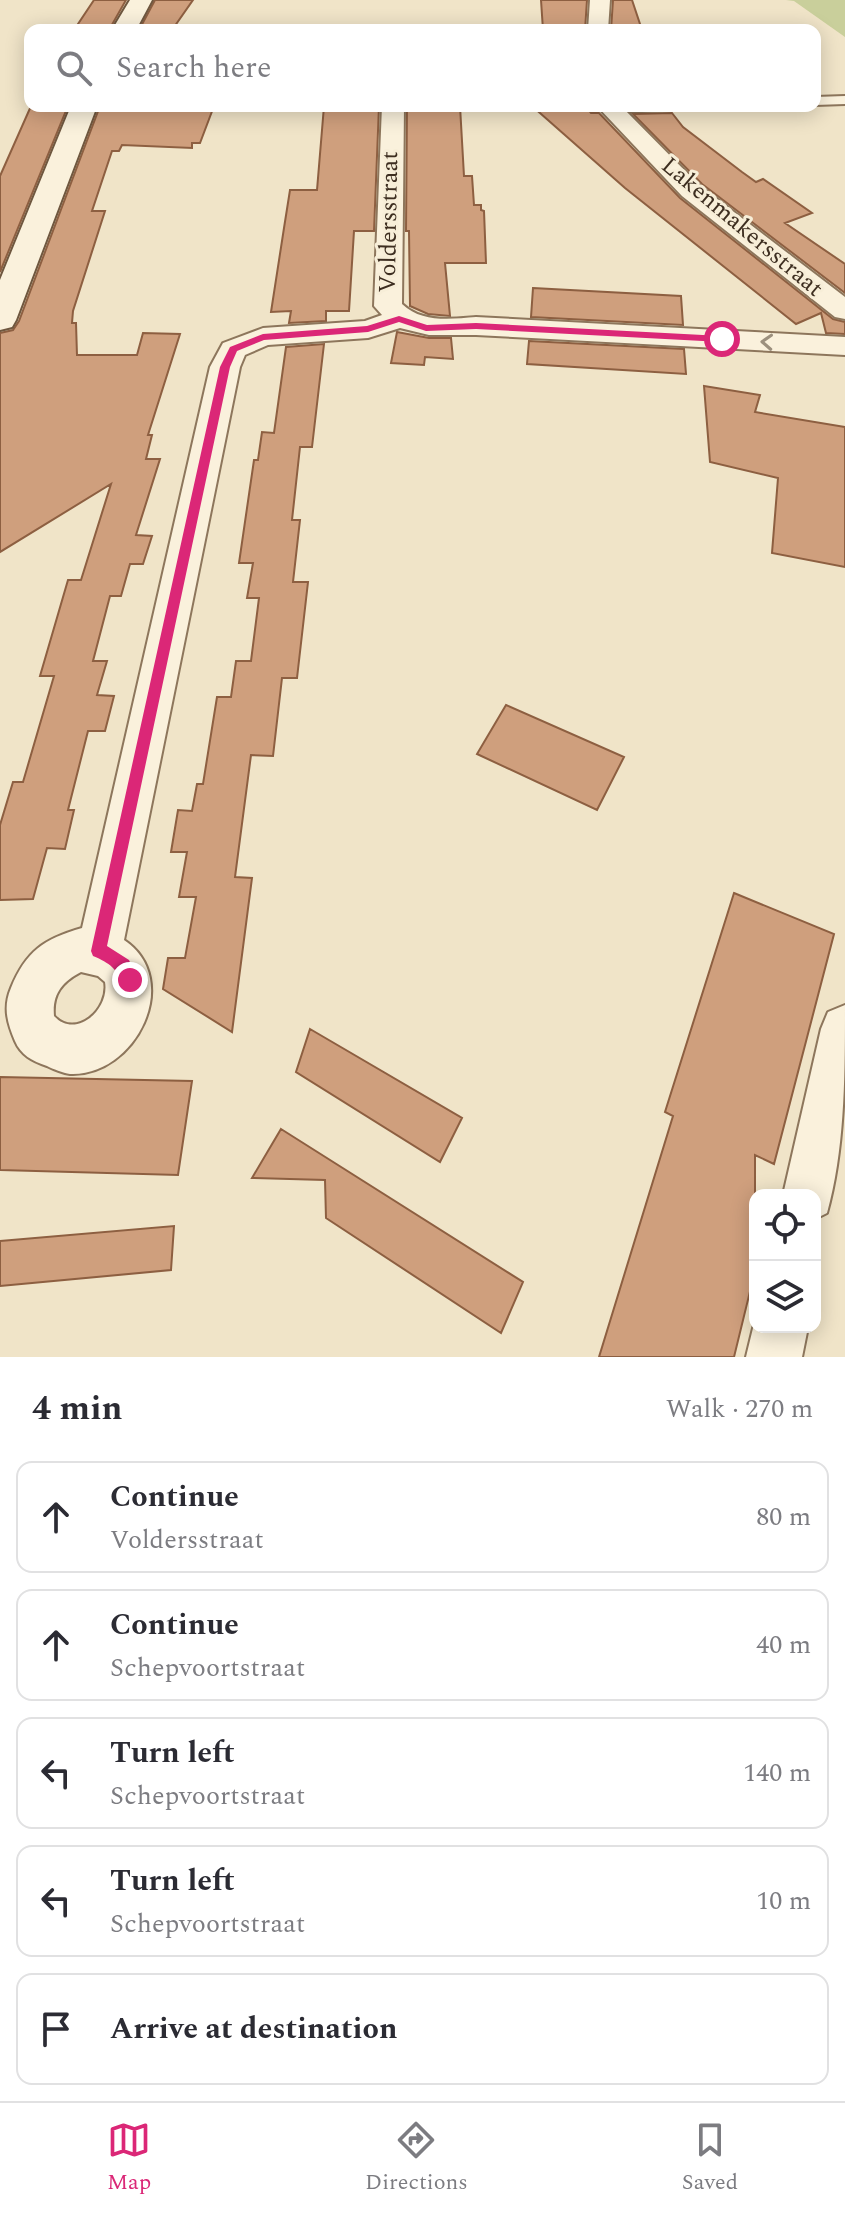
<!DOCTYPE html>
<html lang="en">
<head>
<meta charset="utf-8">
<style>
	body { margin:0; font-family:Spectral,serif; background:#f7f7f7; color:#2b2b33 }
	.controls { position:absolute; right:24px; bottom:24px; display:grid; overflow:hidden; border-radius:16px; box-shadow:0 4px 20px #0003 }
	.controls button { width:72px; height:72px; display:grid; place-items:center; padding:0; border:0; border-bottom:2px solid #e1e1e2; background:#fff; color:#2b2b33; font:40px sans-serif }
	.stop { position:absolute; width:24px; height:24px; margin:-18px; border:6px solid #db2777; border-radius:50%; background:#fff }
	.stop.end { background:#db2777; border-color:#fff; box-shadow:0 2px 8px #0008 }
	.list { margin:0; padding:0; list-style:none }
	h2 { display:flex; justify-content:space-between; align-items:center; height:104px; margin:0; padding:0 32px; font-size:34px }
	h2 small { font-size:26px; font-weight:400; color:#7c7c81 }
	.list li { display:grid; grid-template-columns:52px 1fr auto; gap:24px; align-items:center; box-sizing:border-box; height:112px; margin:0 16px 16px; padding:0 16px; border:2px solid #e1e1e2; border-radius:16px }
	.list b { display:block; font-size:30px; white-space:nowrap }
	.list p { margin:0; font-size:26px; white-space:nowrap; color:#7c7c81 }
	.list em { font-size:26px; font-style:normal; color:#7c7c81 }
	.icon { flex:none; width:44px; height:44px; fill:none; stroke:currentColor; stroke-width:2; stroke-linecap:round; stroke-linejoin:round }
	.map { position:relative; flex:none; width:845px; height:1357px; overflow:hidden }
	.search { position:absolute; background:#fff; box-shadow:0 4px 20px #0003; left:24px; right:24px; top:24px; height:88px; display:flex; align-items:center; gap:20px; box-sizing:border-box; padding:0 28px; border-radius:16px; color:#7c7c81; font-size:30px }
	.sheet { height:744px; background:#fff }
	nav { display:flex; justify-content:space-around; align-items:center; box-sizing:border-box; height:112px; border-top:2px solid #e1e1e2; background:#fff; font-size:22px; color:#7c7c81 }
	nav a { display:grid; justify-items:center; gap:4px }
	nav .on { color:#db2777 }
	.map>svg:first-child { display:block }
</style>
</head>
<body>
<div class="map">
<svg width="845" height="1357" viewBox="0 0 845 1357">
	<rect width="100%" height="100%" fill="#f0e4c8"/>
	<path fill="#c9cf9b" d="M786 0H845V37L794 1Z"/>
	<path fill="#cf9f7d" stroke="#8d5f41" stroke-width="2" d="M94 0H126L109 30H74Z
		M155 0H193L172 30H139Z
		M541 0H587L585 30H543Z
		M613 0H632L642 30H611Z
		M31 106H68L0 272V176Z
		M100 106H214L200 143H192V148L122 145 119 151H112L92 211H105L73 311 72 323H76L77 355H137L143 333 180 334 148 435H152L146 459H160L136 535 152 536 143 564H130L121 596H110L93 661H107L97 695 114 696 105 731H88L68 810H74L65 849 47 848 33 899 0 900V825L13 782H23L54 676H40L68 580H81L111 484 0 552V333L13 330 19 321Z
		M324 106H379L374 231H354L349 311H326V321L289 323 291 311 271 312 284 228 290 190H317Z
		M407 106H460L464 176H472L474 205H481V210L484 211 486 263H445L450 316 428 314 410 306 409 231H406Z
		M532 106H586L591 113H599L680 198 833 319 845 322V334L826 333 821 313 796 324 625 188Z
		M672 113 683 127 742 172 756 182 763 179 812 213 785 223 845 264V293L702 184 633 114Z
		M533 288 681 296 683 325 531 317Z
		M397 332 429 338H451L453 359 425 357 424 365 391 363Z
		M529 341 684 349 686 374 527 364Z
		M324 344 312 447H300L292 520H300L293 582H308L297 678H282L273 756 251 755 235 877 252 878 232 1032 163 989 168 958H185L196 897H179L187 852H171L178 810 192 811 197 784H203L217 697H231L236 661H251L259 598H247L253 563H239L254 460H258L262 432 274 433 286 347Z
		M704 386 760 395 755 412 845 427V567L772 553 778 478 710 462Z
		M506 705 624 757 597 810 477 754Z
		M734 893 834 934 774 1164 755 1155V1271L734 1357H599L673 1116 665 1112Z
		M310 1029 462 1118 440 1162 296 1072Z
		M0 1077 192 1081 178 1175 0 1170Z
		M281 1129 523 1282 501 1333 326 1218 325 1180 252 1178Z
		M174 1226 171 1270 0 1286V1241Z"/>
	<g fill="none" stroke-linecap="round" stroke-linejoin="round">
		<g stroke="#8d765c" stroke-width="4">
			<path id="service" d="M845 96V104L815 105V97Z
				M604 106H680L674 110 609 112 605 111Z"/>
		</g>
		<g stroke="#8d765c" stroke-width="4">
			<path id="minor" d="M590 0H610L608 30H588Z
				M382 106H404L402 304C422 323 450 319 476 317L845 337V355L476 335H429L400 328 368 338 268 345 245 355 240 367 124 940C184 980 135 1077 70 1074 63 1073 53 1069 47 1066 32 1061 21 1055 15 1041 7 1022 3 1007 11 988 26 951 44 939 82 928L210 367 223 343 263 328 365 321 382 315 374 306ZM81 972 98 976 105 982C110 1009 76 1040 54 1016 52 994 62 982 81 972Z
				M597 106H621L700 186 845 297V319L835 317 682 196Z
				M845 1005C845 1074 845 1149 827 1213L815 1219V1195H783L821 1029 828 1012Z
				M755 1320V1327H808L802 1357H746Z"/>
		</g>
		<g stroke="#6f573f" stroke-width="4">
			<path id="secondary" d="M130 0H152L136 30H112Z
				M71 106H97L16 320 12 327 0 330V280Z"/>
		</g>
		<use href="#service" fill="#faf1dc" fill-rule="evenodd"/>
		<use href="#minor" fill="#faf1dc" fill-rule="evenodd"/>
		<use href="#secondary" fill="#faf1dc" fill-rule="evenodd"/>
	</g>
	<defs><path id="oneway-chevron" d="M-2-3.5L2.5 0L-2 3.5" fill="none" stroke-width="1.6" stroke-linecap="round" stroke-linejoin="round" transform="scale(2)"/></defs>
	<use stroke="#9c907e" href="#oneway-chevron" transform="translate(767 342) rotate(-177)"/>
	<path fill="#db2777" d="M399 316 427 325 476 323 722 336 727 339 722 342 476 329 426 331 399 322 368 332 264 340 237 351 230 367 107 946 129 960 138 980 130 988 124 986C117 969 110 963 93 956L91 951 220 367 230 347 263 334 367 326Z"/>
	<g text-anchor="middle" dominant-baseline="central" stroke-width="6" stroke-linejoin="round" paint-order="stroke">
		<g font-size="24" fill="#3d2e20" stroke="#f7eed8">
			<text transform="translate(389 222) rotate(-89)">Voldersstraat</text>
			<text transform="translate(742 227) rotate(40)">Lakenmakersstraat</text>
		</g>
	</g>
</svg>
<div class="controls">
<button><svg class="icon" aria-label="locate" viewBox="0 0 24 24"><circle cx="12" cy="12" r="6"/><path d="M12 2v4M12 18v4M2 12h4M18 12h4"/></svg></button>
<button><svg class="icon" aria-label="layers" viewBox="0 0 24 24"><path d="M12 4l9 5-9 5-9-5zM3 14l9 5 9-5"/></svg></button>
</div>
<div class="stop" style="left:722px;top:339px"></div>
<div class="stop end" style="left:130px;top:980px"></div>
<div class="search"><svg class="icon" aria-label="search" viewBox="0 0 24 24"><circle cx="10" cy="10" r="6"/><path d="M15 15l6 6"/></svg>Search here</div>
</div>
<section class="sheet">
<h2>4 min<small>Walk · 270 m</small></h2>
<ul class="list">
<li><svg class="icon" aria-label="ahead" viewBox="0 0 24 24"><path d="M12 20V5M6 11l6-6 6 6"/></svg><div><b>Continue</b><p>Voldersstraat</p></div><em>80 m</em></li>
<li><svg class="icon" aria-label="ahead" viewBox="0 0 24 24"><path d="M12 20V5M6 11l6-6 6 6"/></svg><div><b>Continue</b><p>Schepvoortstraat</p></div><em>40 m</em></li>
<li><svg class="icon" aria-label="left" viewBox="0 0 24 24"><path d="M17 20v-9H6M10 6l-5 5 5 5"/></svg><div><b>Turn left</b><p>Schepvoortstraat</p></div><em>140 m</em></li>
<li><svg class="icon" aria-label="left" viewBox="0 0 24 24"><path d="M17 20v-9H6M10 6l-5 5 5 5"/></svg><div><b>Turn left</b><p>Schepvoortstraat</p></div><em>10 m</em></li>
<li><svg class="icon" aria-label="arrive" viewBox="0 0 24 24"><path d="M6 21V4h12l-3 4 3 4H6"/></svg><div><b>Arrive at destination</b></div></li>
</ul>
</section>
<nav>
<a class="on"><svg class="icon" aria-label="map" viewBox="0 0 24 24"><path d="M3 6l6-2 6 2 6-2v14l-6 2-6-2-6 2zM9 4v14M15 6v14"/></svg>Map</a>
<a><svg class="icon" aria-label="directions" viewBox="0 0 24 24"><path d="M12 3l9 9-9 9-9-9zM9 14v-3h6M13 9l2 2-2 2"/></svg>Directions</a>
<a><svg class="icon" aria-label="saved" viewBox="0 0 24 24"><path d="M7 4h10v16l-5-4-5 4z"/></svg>Saved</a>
</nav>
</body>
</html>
